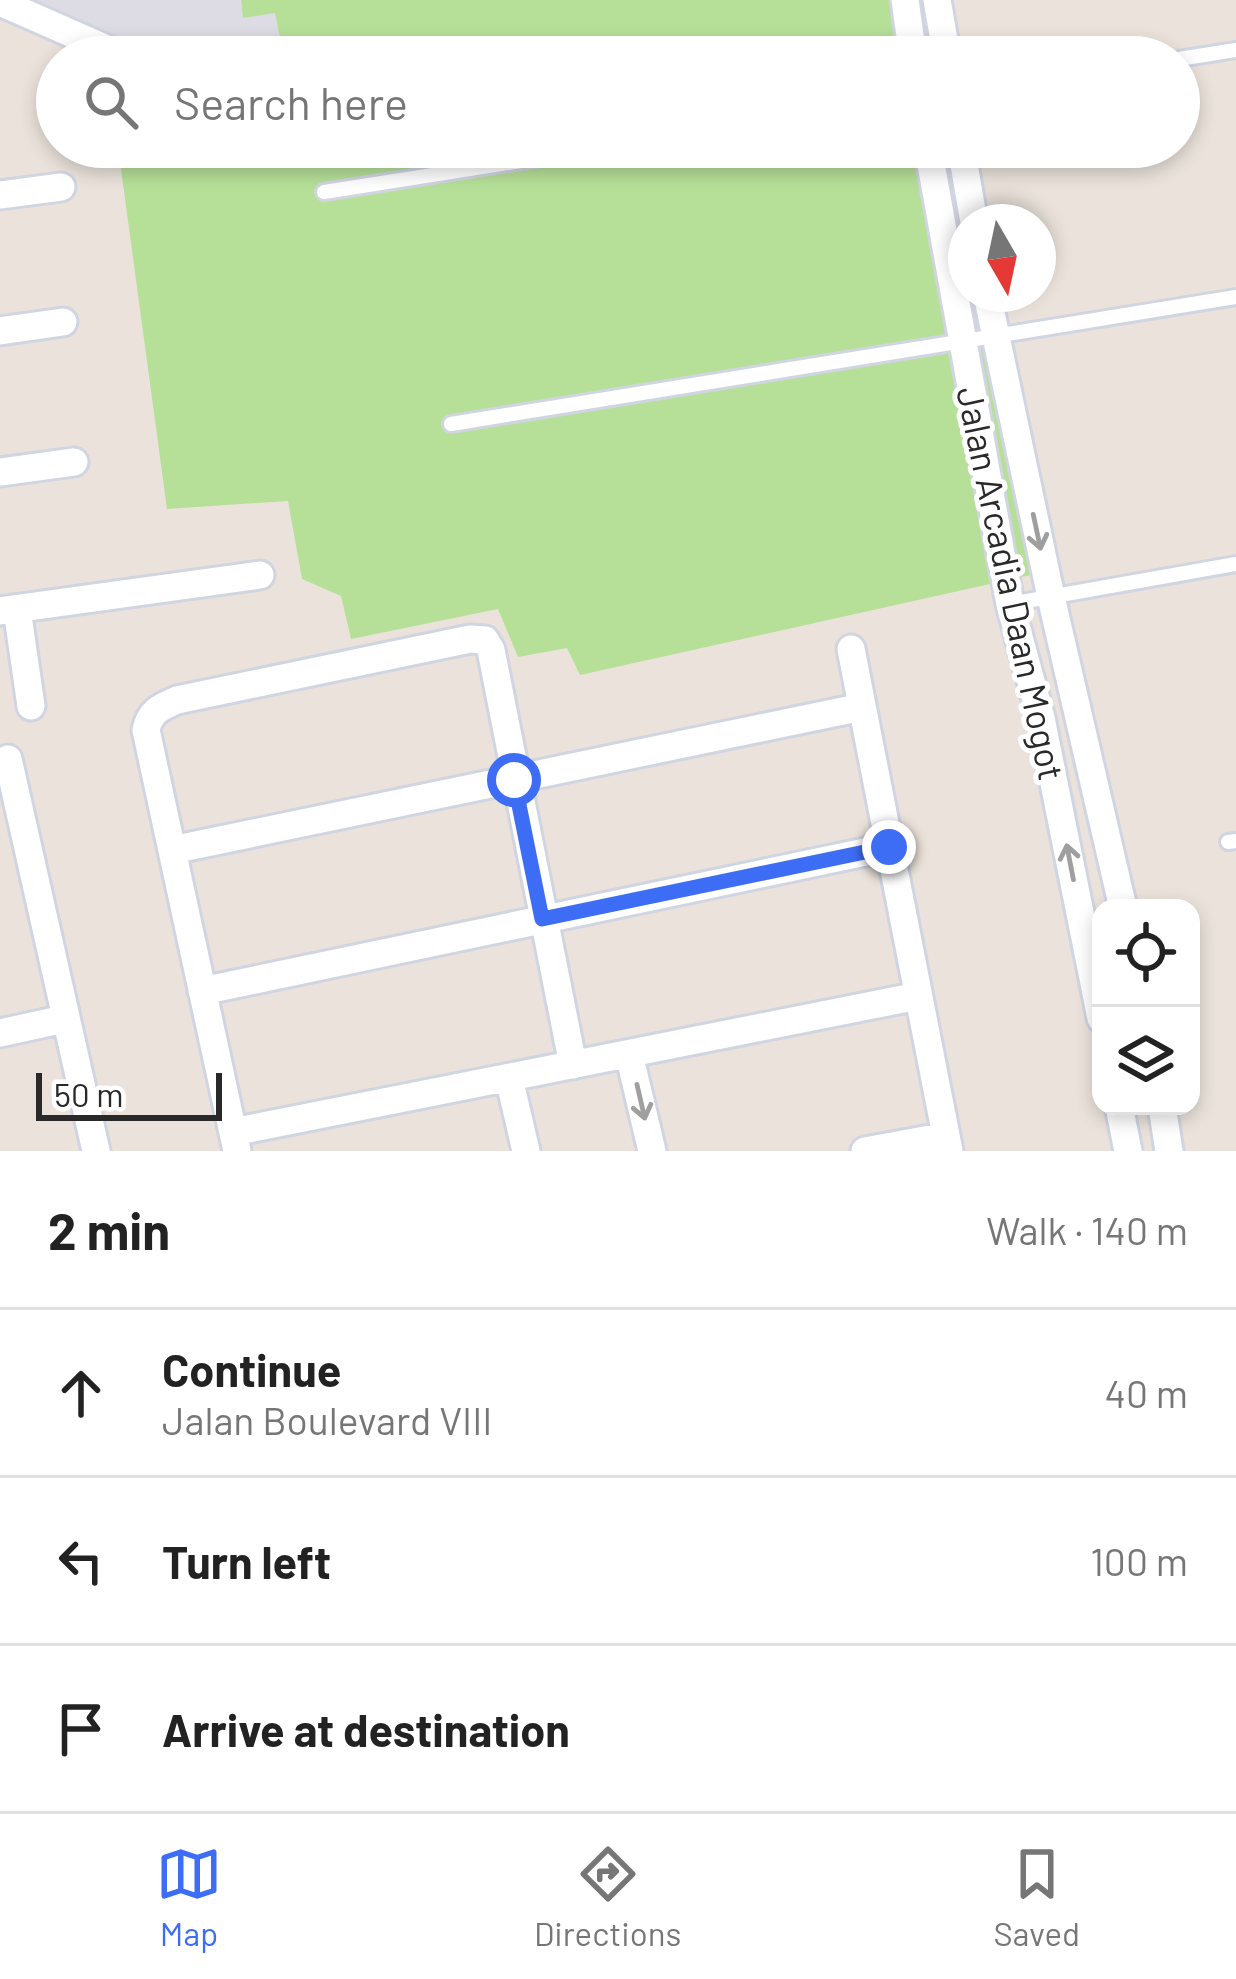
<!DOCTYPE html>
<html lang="en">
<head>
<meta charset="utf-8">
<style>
	body { margin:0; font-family:Barlow,sans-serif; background:#f2f2f2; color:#222 }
	.controls { position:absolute; right:36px; bottom:36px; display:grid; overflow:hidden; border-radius:24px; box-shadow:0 6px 18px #0003 }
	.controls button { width:108px; height:108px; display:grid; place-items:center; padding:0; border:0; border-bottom:3px solid #e0e0e0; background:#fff; color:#222; font:60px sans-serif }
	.compass { position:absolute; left:948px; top:204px; width:108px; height:108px; border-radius:50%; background:#fff; box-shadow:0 6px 18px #0003; rotate:171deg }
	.scale { position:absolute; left:36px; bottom:30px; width:186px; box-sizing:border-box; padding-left:12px; border:6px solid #292929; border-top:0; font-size:33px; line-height:42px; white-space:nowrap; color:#292929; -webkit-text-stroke:9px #fff; paint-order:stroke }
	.stop { position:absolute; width:36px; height:36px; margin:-27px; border:9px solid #3e6df5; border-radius:50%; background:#fff }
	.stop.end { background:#3e6df5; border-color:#fff; box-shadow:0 3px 12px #0008 }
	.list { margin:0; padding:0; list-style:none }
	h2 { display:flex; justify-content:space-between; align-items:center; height:156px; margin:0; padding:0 48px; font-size:51px }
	h2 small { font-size:39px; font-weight:400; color:#767676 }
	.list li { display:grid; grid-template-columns:78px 1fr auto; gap:36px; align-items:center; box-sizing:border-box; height:168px; padding:0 48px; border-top:3px solid #e0e0e0 }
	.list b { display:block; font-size:45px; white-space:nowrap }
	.list p { margin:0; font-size:39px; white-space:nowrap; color:#767676 }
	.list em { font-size:39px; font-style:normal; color:#767676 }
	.icon { flex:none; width:66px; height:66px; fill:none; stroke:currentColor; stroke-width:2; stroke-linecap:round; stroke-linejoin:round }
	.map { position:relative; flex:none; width:1236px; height:1151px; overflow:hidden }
	.search { position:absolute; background:#fff; box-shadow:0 6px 18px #0003; left:36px; right:36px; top:36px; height:132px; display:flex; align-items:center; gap:30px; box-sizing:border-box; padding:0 42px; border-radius:66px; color:#767676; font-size:45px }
	.sheet { height:660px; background:#fff }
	nav { display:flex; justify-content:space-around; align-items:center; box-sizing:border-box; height:168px; border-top:3px solid #e0e0e0; background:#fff; font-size:33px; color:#767676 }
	nav a { display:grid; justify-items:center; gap:6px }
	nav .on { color:#3e6df5 }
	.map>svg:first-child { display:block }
</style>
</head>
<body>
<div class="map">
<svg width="1236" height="1151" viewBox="0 0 1236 1151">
	<rect width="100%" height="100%" fill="#ebe3db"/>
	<path fill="#dddbe3" d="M0 0H240L244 17 275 13 284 57H93L0 18Z"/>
	<path fill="#b6e098" d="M241 0H948L957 57H284L275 13 243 18Z
		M118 147H973L966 222V294H998L1058 569 580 675 567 648 518 657 498 609 351 639 341 596 302 579 288 501 167 509Z"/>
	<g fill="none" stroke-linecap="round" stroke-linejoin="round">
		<g stroke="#d0d5e1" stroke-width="20">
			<path id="service" d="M1179 59 1236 50
				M324 192 610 147
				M451 424 1236 297
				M1010 604 1236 564
				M1228 842 1236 841"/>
		</g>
		<g stroke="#d0d5e1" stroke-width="33">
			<path id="minor" d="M905 0 913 57
				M937 0 947 57
				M0 2 125 57
				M928 147 1010 604 1041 718 1101 1018
				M961 147 974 222
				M0 195 61 187
				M987 294 1051 597 1123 908
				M0 331 63 322
				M0 472 74 462
				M17 609 31 706
				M0 611 260 575
				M851 649 949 1151
				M8 759 96 1151
				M172 850 862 707
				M202 991 889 847
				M0 1033 64 1019
				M629 1054 652 1151
				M509 1078 526 1151
				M1119 1106 1128 1151
				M1162 1106 1169 1151
				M233 1132 918 996
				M237 1151 146 730C150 711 161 707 177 700L470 639 485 640 491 650 573 1065
				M865 1151 946 1136"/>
		</g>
		<use href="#service" stroke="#fff" stroke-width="14"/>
		<use href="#minor" stroke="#fff" stroke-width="27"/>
	</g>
	<defs><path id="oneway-shaft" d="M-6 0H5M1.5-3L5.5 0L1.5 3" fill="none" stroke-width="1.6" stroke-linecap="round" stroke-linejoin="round" transform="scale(3)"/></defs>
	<g stroke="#9f9f9f">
		<use href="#oneway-shaft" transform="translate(1037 532) rotate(78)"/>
		<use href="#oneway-shaft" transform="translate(1070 862) rotate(-101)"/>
		<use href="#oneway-shaft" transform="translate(641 1102) rotate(77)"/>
	</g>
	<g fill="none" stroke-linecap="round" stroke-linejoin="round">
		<path stroke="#3e6df5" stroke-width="15" d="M514 780 542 919 889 847"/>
	</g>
	<g text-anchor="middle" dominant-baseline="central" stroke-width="10" stroke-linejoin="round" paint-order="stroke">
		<g font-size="36" fill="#292929" stroke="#fff">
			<text transform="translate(1012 583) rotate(78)">Jalan Arcadia Daan Mogot</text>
		</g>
	</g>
</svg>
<div class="controls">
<button><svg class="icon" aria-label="locate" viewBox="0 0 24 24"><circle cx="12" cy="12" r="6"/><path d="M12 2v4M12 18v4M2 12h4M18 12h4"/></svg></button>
<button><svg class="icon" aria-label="layers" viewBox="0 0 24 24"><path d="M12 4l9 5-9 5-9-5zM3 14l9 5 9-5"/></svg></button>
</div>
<svg class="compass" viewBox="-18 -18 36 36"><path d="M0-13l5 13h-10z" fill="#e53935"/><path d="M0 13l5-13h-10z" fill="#767676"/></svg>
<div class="scale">50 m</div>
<div class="stop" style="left:514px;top:780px"></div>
<div class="stop end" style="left:889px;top:847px"></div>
<div class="search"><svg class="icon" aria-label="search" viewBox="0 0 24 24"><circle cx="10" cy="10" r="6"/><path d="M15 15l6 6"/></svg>Search here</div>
</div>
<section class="sheet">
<h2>2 min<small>Walk · 140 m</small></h2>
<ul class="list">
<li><svg class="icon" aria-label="ahead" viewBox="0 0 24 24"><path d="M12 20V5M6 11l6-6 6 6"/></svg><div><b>Continue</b><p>Jalan Boulevard VIII</p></div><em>40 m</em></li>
<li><svg class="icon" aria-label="left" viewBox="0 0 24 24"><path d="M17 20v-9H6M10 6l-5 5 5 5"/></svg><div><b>Turn left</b></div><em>100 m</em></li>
<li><svg class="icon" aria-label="arrive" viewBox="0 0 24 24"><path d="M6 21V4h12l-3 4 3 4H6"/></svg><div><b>Arrive at destination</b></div></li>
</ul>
</section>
<nav>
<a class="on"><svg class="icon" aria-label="map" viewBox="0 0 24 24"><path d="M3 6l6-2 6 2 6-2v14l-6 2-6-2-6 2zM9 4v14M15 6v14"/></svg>Map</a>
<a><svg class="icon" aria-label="directions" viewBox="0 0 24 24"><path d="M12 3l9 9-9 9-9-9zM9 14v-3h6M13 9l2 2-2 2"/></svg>Directions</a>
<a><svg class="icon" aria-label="saved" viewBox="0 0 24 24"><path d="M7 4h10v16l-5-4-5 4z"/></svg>Saved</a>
</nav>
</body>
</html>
